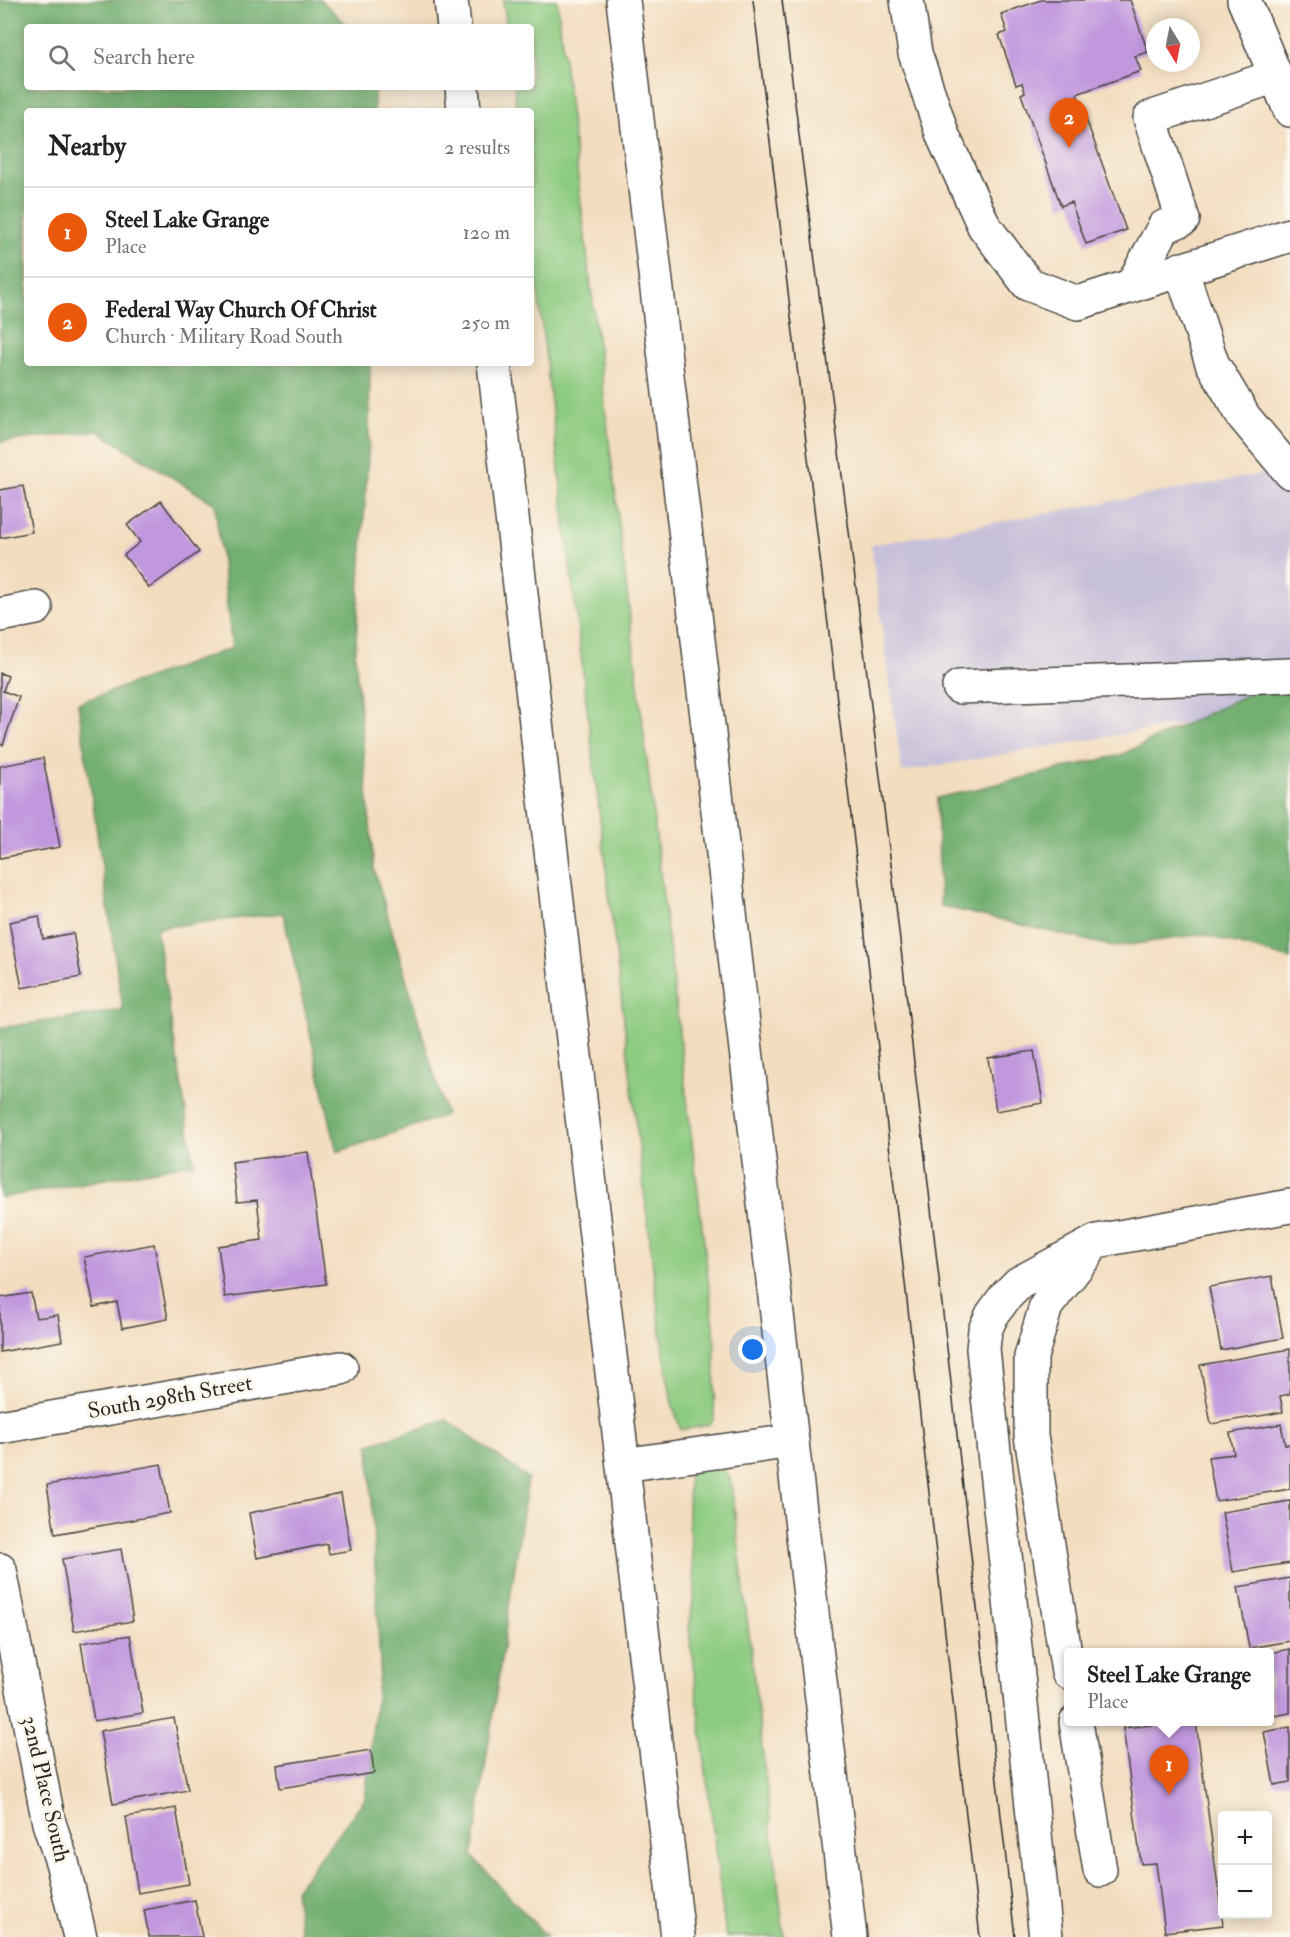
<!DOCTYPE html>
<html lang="en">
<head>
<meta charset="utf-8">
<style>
	body { margin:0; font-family:"IM FELL Double Pica",serif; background:#f6f6f6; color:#222 }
	.controls { position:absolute; right:18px; bottom:18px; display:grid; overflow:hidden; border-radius:6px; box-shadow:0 3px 15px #0003 }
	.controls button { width:54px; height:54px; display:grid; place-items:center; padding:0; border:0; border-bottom:2px solid #e0e0e0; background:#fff; color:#222; font:30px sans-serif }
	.compass { position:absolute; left:1146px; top:18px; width:54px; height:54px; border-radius:50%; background:#fff; box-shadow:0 3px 15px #0003; rotate:170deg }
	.you { position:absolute; left:753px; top:1350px; width:21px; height:21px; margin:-15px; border:4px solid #fff; border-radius:50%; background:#1a73e8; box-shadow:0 0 0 9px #1a73e833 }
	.badge { display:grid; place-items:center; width:39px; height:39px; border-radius:50%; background:#ea580c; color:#fff; font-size:20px; font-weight:700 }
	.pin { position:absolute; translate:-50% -50px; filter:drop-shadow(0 2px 3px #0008) }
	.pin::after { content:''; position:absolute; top:32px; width:21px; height:18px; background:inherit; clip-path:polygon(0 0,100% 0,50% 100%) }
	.popup { position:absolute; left:1064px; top:1648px; width:210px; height:78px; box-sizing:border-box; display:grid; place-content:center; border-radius:6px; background:#fff; filter:drop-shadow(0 2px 4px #0005); font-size:20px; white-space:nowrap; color:#767676 }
	.popup b { font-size:22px; color:#222 }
	.popup::after { content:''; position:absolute; left:50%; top:100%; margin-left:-12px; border:12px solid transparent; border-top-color:#fff }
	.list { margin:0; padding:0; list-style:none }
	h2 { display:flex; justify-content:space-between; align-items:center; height:78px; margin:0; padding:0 24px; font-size:26px }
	h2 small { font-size:20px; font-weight:400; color:#767676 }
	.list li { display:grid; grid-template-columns:39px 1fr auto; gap:18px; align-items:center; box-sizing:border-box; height:90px; padding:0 24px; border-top:2px solid #e0e0e0 }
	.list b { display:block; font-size:22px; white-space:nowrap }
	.list p { margin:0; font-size:20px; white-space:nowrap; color:#767676 }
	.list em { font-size:20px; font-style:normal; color:#767676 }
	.icon { flex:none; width:33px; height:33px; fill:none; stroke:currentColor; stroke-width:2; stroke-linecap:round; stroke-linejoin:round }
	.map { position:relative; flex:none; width:1290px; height:1937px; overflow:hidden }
	.search { position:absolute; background:#fff; box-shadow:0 3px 15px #0003; left:24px; top:24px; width:510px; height:66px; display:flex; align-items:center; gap:15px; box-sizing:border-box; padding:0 21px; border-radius:6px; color:#767676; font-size:22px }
	.panel { position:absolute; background:#fff; box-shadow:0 3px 15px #0003; left:24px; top:108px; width:510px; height:258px; border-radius:6px }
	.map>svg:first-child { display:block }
</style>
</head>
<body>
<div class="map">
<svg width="1290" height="1937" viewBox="0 0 1290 1937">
	<rect width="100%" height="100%" fill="#fbf7ec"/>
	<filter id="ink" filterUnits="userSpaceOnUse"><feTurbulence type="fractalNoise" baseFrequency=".0167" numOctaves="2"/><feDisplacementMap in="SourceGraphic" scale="12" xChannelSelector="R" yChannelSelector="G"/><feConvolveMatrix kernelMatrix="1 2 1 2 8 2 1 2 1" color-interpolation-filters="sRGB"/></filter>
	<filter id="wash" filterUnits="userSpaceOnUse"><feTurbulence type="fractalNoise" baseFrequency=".008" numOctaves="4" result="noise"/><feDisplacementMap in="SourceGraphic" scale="24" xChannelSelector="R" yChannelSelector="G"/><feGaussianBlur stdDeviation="1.35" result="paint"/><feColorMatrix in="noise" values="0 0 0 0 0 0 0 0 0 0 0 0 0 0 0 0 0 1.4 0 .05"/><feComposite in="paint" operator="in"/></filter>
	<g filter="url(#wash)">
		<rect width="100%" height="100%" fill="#f3ddbf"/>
		<path fill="#c7c0d9" d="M1290 469V705L902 772 871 545Z"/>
		<path fill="#8dcb81" stroke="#5c7b56" stroke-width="1.5" d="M503 0H557L714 1328 715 1357 714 1419 708 1425 681 1430 672 1404 661 1334 531 233V111H517L514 87H531V27H507Z
			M721 1467 730 1478 733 1497 784 1937H726L689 1630 695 1587 688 1513 689 1473 697 1469Z"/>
		<path fill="#72af6f" stroke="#4e6d4d" stroke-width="1.5" d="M0 0H321L349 27H27V87H374V111H27V363H370L369 441 355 654 374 869 446 1115 337 1152 283 913 156 928 194 1163 0 1198V1028L123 1010 78 703 232 648 215 504 98 431 0 442Z
			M1290 684V959L1202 934 1116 947 940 906 937 798 1121 755 1267 685Z
			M447 1420 528 1478 472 1856 547 1937H301L295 1890 365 1799 380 1664 369 1444Z"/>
		<g id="blocks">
			<path fill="#c197de" d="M1041 0H1130L1148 52 1135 56 1141 71 1077 94 1126 230 1086 244 1071 202 1061 206 1021 94 1025 92 1022 83 1016 85 999 35 1007 32 1001 14Z
				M23 486 32 532 0 538V490Z
				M161 501 199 552 149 588 124 555 140 542 127 525Z
				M0 673 8 676 3 691 19 697 3 745 0 744Z
				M43 758 60 847 0 858V766Z
				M39 916 43 939 73 933 81 977 22 988 9 922Z
				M1034 1051 1043 1103 996 1111 988 1058Z
				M308 1152 326 1284 225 1297 218 1246 262 1240 257 1200 237 1202 232 1162Z
				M154 1244 168 1319 122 1328 117 1302 94 1307 84 1257Z
				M1272 1276 1283 1338 1221 1350 1209 1287Z
				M31 1293 36 1318 58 1315 62 1341 0 1352V1298Z
				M1290 1349V1394L1280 1396 1283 1412 1211 1424 1200 1365Z
				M1281 1424 1285 1445 1290 1444V1489L1216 1501 1208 1457 1234 1454 1230 1433Z
				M161 1464 170 1513 55 1534 47 1485Z
				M341 1494 351 1550 329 1554 327 1544 257 1558 249 1513Z
				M1290 1501V1563L1233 1572 1222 1512Z
				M121 1549 133 1621 74 1631 62 1559Z
				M1290 1578V1641L1249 1648 1238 1587Z
				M130 1635 143 1713 94 1721 81 1643Z
				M1290 1649V1713L1274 1716 1270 1690V1653Z
				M174 1718 188 1790 113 1804 100 1731Z
				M1178 1722H1196L1223 1925 1165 1932 1156 1863 1141 1864 1123 1728Z
				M1290 1727V1782L1274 1785 1264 1732Z
				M371 1750 374 1773 280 1788 277 1765Z
				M176 1808 189 1884 138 1893 126 1817Z
				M195 1900 202 1937H149L144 1910Z"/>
		</g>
	</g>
	<g filter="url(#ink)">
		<use href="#blocks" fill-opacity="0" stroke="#494641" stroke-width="1.5"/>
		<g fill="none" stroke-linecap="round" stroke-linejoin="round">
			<g stroke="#494641" stroke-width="36">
				<path id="minor" d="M907 0 915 53 943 136 984 226 1028 284 1078 303 1290 235
					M1181 269 1212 363 1244 417 1290 472
					M1133 284 1164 227 1183 219 1150 118 1276 76
					M0 615 36 608
					M959 687 1290 675
					M0 1427 341 1368
					M623 1465 792 1441
					M0 1570 49 1823 62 1862 80 1937
					M1068 1672 1031 1436V1357L1046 1306 1088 1252
					M1076 1722 1100 1870
					M1046 1937 983 1349 985 1330 992 1315 1005 1297 1019 1283 1097 1241 1290 1206"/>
			</g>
			<g stroke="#494641" stroke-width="36">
				<path id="major" d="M1244 0 1290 110"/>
			</g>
			<g stroke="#494641" stroke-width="36">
				<path id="highway" d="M451 0 454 27
					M623 0 850 1937
					M462 87 464 111
					M494 363 678 1937"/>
			</g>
			<use href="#minor" stroke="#fff" stroke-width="33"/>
			<use href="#major" stroke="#fff" stroke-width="33"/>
			<use href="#highway" stroke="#fff" stroke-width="33"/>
			<path stroke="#2b2b2b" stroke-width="1.5" d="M753 0 860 891 980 1937
				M782 0 893 880 1015 1937"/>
		</g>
	</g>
	<g text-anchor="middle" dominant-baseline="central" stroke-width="6" stroke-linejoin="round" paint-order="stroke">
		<g font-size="22" fill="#2b2b2b" stroke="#fbf7ec">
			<text transform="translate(170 1397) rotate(-10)">South 298th Street</text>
			<text transform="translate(46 1789) rotate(77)">32nd Place South</text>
		</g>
	</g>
</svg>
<div class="controls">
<button>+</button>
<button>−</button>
</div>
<svg class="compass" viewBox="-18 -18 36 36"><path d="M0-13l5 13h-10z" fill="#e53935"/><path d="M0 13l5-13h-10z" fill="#767676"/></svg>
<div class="you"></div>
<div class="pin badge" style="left:1169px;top:1795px">1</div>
<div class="popup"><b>Steel Lake Grange</b>Place</div>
<div class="pin badge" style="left:1069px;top:148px">2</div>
<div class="search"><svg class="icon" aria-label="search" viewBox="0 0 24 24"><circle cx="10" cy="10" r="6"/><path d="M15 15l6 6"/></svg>Search here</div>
<section class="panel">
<h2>Nearby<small>2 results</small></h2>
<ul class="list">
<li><span class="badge">1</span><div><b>Steel Lake Grange</b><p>Place</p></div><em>120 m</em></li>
<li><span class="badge">2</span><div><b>Federal Way Church Of Christ</b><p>Church · Military Road South</p></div><em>250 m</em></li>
</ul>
</section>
</div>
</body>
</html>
